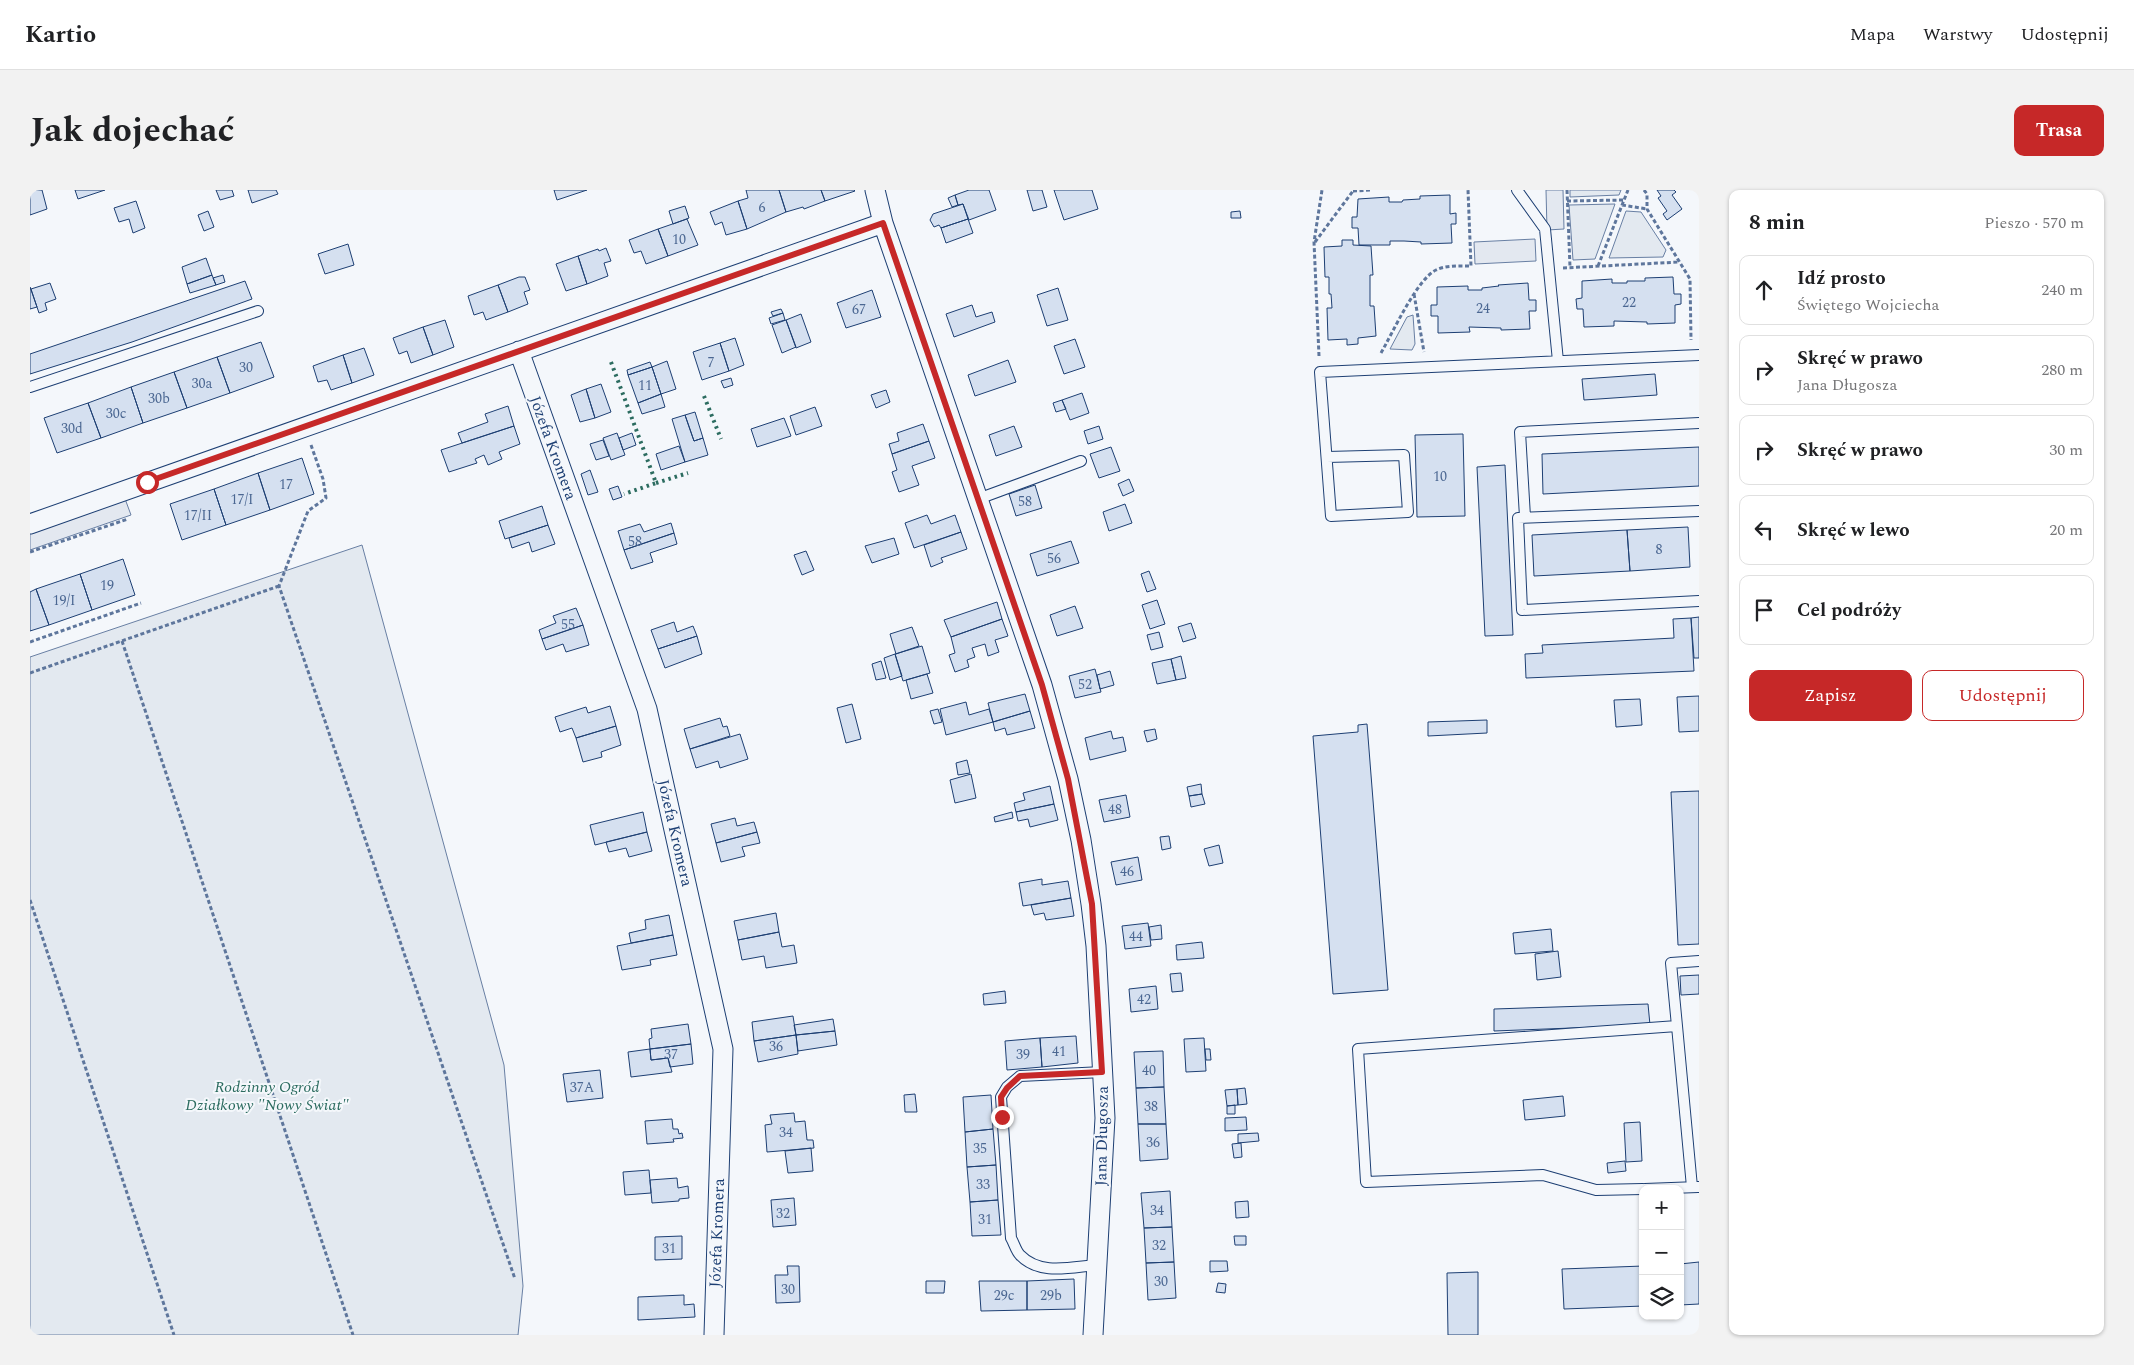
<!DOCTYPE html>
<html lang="pl">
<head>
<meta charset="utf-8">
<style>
	body { margin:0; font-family:Spectral,serif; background:#f2f2f2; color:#202124 }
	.controls { position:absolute; right:15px; bottom:15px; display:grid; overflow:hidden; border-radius:10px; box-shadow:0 1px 4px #0004 }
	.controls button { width:45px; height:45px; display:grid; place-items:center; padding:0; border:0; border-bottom:1px solid #e0e0e0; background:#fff; color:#202124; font:25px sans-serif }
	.stop { position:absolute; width:15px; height:15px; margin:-11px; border:4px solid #c62828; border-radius:50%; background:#fff }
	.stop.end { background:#c62828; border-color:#fff; box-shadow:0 1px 5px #0008 }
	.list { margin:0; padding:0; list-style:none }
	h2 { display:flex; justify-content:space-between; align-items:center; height:65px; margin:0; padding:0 20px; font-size:21px }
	h2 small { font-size:16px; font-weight:400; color:#757577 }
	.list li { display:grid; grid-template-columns:32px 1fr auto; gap:15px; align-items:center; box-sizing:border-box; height:70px; margin:0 10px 10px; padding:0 10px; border:1px solid #e0e0e0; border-radius:10px }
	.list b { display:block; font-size:19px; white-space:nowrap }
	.list p { margin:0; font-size:16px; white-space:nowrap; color:#757577 }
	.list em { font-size:16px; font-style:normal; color:#757577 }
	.actions { display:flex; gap:10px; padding:15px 20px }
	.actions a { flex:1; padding:11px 0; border:1px solid #c62828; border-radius:10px; text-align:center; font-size:18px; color:#c62828 }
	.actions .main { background:#c62828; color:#fff }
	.icon { flex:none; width:28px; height:28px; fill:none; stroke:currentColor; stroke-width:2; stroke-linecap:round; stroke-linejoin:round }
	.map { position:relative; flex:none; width:1669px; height:1145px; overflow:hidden; border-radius:10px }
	header { display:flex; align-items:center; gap:30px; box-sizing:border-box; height:70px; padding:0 25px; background:#fff; border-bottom:1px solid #e0e0e0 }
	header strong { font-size:24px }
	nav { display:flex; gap:28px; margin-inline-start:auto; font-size:18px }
	.intro { display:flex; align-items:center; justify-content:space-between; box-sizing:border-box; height:120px; padding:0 30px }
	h1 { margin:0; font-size:35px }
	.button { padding:12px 22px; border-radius:10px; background:#c62828; color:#fff; font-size:18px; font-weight:700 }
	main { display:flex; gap:30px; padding:0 30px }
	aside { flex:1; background:#fff; border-radius:10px; box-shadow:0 1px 4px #0004 }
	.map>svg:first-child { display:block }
</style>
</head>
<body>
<header>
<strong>Kartio</strong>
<nav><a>Mapa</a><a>Warstwy</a><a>Udostępnij</a></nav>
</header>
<div class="intro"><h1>Jak dojechać</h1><a class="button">Trasa</a></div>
<main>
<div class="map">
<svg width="1669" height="1145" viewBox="0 0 1669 1145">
	<rect width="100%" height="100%" fill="#f4f7fb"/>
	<path fill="#e3e9f0" stroke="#687fa3" d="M1540 0H1591L1589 5 1540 7Z
		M1585 14 1565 69 1543 70 1539 15Z
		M1596 21 1611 22 1636 60 1633 67 1579 68Z
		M1383 125 1385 154 1382 160 1360 159 1377 127Z
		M332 355 474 875 493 1096 488 1145H0V467Z"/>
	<path fill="#e3e8f0" stroke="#687fa3" d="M1516 0H1533L1534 39 1517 40Z
		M1505 49 1506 71 1445 74 1444 52Z
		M94 306 101 325 0 360V339Z"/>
	<path fill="#d5e0f0" stroke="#1d3f73" d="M0 0H12L17 19 0 25Z
		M45 0H75L48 9Z
		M186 0H202L204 6 190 10Z
		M218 0H246L248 4 222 13Z
		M524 0H557L527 10Z
		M716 0H749L756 22 717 39 708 11 718 8Z
		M749 0H791L795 11 774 19 773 17 756 22Z
		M791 0H824L825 1 795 11Z
		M939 0H959L966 20 939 30 933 14 928 15 925 5Z
		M997 0H1012L1017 17 1003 21Z
		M1024 0H1062L1068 19 1034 30Z
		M1627 0H1644L1646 2 1642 5 1652 19 1637 30 1633 24 1637 21 1628 8 1631 6Z
		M925 5 928 15 922 17 918 8Z
		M1420 5V24L1426 23V34H1421L1422 53 1391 54V52L1374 51H1360V55H1329L1328 38H1322V27H1327L1328 9 1359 7V12H1372L1373 10 1390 9V6Z
		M106 11 115 38 103 43 99 29 89 32 84 18Z
		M708 11 717 39 696 45 692 32 685 35 680 22Z
		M933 14 938 29 911 38 909 35 904 37 900 30 903 24Z
		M655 16 659 28 643 34 639 21Z
		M178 21 184 37 174 41 168 25Z
		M1210 21 1211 28H1201V22Z
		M657 29 668 55 638 66 628 39Z
		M938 29 943 43 916 53 911 38Z
		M628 39 638 66 616 74 611 61 604 63 599 50Z
		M1312 50H1323V55L1341 56 1343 85H1340V116H1344L1346 146 1328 148V154L1317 155V149L1298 150 1297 118H1302L1301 104H1299V87H1295L1294 57 1312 56Z
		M318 54 324 75 295 84 288 64Z
		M576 58 581 71 574 73 578 86 557 94 548 66 568 59 569 61Z
		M548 66 557 94 536 101 526 74Z
		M176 68 182 85 157 94 152 77Z
		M182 85 186 95 160 103 157 94Z
		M193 85 195 92 186 95 183 88Z
		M489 87H495L500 100 494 102 498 114 478 122 468 95Z
		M1643 87 1644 104H1651V114L1645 115V133L1617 134V132L1584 131V136L1554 137 1553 119H1547L1546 109 1552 108V91L1582 89V93H1597V91H1615V88Z
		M215 91 222 109 102 152 0 184V164Z
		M20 93 26 109 15 113 17 120 9 123 1 99Z
		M1498 93 1499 110H1506V121H1499L1500 139 1471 140V138L1439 137 1440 142 1408 143V126H1401V115H1407V97L1438 96V100H1452V98L1469 96 1468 95Z
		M468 95 478 122 456 130 453 122 444 125 438 106Z
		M0 97 7 117 0 119Z
		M1028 98 1038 130 1017 136 1007 105Z
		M842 100 851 127 816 138 807 113Z
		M942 115 946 127 962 122 965 132 924 147 916 124Z
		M751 119 753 123 743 126 741 122Z
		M753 123 755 130 741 134 739 128Z
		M771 124 781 152 766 158 756 130Z
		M415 130 424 157 403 165 393 137Z
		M756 130 766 157 752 163 742 135Z
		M393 137 403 165 381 173 377 161 369 164 363 148Z
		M705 148 714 175 699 181 690 153Z
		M1045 149 1055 177 1034 184 1024 156Z
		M231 152 244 187 200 203 187 167Z
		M690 153 699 181 672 190 663 162Z
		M334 158 344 185 322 193 313 165Z
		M313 165 322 193 301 200 297 190 288 192 283 176Z
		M187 167 200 203 157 218 144 182Z
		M978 170 986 192 945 206 938 185Z
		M637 171 646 199 631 204 622 177Z
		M620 172 622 177 598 185 597 180Z
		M622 177 631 204 608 213 598 185Z
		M144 182 157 218 113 233 101 197Z
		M1625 184 1627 205 1554 210 1552 189Z
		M701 188 703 195 694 198 691 191Z
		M571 194 581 222 565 228 556 199Z
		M101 197 113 233 71 248 58 213Z
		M556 199 565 228 550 232 541 205Z
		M856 200 860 212 846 218 841 205Z
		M1052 203 1059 223 1040 230 1032 210Z
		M631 204 635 217 612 224 608 213Z
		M1032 210 1036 219 1026 222 1023 213Z
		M58 213 71 248 27 263 14 228Z
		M478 216 484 236 432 253 428 243 458 232 455 224Z
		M785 217 792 236 766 245 760 226Z
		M665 222 673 248 664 251 655 225Z
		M655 225 664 251 673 248 678 265 655 272 642 229Z
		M754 228 761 246 727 257 721 239Z
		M893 234 899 251 862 264 859 254 869 251 867 243Z
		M484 236 490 254 469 262 472 269 458 275 454 265 445 269 447 273 419 282 411 260Z
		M984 236 992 257 966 266 959 245Z
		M1069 236 1073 249 1058 254 1054 241Z
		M587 243 595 265 581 270 573 248Z
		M602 243 606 255 593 260 589 248Z
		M1433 244 1435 326 1387 327 1385 245Z
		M573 250 579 266 566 270 560 254Z
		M899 251 905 268 882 276 889 295 869 302 862 282 867 280 862 264Z
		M649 256 655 272 631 280 626 264Z
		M1081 257 1090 281 1069 288 1060 264Z
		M1669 257V296L1513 304 1512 264Z
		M272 268 284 304 240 320 228 283Z
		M1475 275 1483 445 1455 446 1447 277Z
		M560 280 568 302 558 305 551 284Z
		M228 283 240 320 196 335 184 299Z
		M1099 289 1104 301 1093 306 1088 294Z
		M1005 295 1012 318 986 326 979 304Z
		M588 296 592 307 583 310 579 299Z
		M184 299 196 335 152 350 140 314Z
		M1095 314 1102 333 1079 341 1073 322Z
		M512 316 518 335 475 349 469 331Z
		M897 325 901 334 925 325 931 342 884 358 875 333Z
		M641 333 644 343 594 360 588 341 610 334 614 342Z
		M518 335 525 354 502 362 499 352 482 358 479 348Z
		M1658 337 1660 377 1600 381 1597 340Z
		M1597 340 1600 381 1504 386 1502 345Z
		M931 342 937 359 911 368 913 372 901 377 894 355Z
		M644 343 647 354 620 363 623 372 601 379 594 360Z
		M864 348 869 364 842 373 835 356Z
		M1041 351 1049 373 1007 386 1000 364Z
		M776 361 784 380 772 385 764 365Z
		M93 369 105 405 62 420 50 384Z
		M1119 381 1126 399 1117 402 1111 384Z
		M50 384 62 420 19 435 6 399Z
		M6 399 19 435 0 441V402Z
		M1127 410 1135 434 1120 439 1112 415Z
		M967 412 972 429 921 447 914 430Z
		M1045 416 1053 438 1027 446 1020 425Z
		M546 418 553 435 512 449 509 440 526 433 523 426Z
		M1669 427V468H1664L1661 428Z
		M1661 428 1664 481 1496 488 1495 464 1513 463 1512 455 1644 448 1643 429Z
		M972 429 978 446 965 450 969 462 958 466 955 454 942 458 945 467 937 470 939 477 925 482 919 465 925 463 921 447Z
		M644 432 647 442 663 436 667 446 628 459 621 440Z
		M1161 433 1166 448 1153 452 1148 437Z
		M553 435 559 455 536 462 533 454 516 460 512 449Z
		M882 437 889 456 866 464 860 444Z
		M1129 442 1133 457 1121 460 1117 445Z
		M667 446 672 464 635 478 628 459Z
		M892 456 900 483 873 491 865 464Z
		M865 464 872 486 860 490 854 468Z
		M1151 466 1156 488 1146 490 1141 469Z
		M1141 469 1146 490 1127 494 1122 473Z
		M851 471 856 488 846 490 842 474Z
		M1065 479 1071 502 1045 508 1039 486Z
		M1080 481 1084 495 1070 499 1067 485Z
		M897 484 903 503 881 509 876 490Z
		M995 504 1000 521 963 532 958 513Z
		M1669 506V541L1649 542 1647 507Z
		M1610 509 1612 535 1586 537 1584 510Z
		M936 512 939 525 959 519 963 532 916 545 910 519Z
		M822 514 831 549 816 553 807 518Z
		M580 516 586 536 546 548 542 538 530 542 525 527 556 517 558 523Z
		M908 519 912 532 904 534 900 521Z
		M1000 521 1005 538 977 545 975 538 965 541 963 532Z
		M690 528 693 537 697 536 700 546 660 559 654 539Z
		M1457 530V543L1398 546V532Z
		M1337 534 1358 800 1303 804 1283 546 1328 542V535Z
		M586 536 591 555 571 562 572 567 553 572 546 548Z
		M1125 539 1127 549 1117 552 1114 541Z
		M1081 541 1083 549 1093 547 1096 561 1060 570 1055 548Z
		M710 544 718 569 690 578 688 571 666 578 660 559Z
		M937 570 940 583 928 585 926 573Z
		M941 584 946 608 925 613 920 590Z
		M1171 594 1172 604 1159 606 1157 597Z
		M1020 596 1024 614 986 622 984 613 995 610 993 603Z
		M1669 601V754L1648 755 1641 602Z
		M1172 604 1175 614 1161 617 1159 606Z
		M1096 605 1100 627 1074 632 1069 610Z
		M1024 614 1028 630 1000 637 998 629 988 631 986 622Z
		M613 622 617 642 565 655 560 635Z
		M982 622 983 628 965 632 964 627Z
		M705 628 707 636 724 632 727 642 686 653 681 634Z
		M617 642 622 661 599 667 596 658 579 662 576 652Z
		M727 642 730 653 712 657 715 666 691 672 686 653Z
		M1139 646 1141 658 1132 660 1130 647Z
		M1189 655 1193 673 1179 676 1174 659Z
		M1108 667 1112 690 1086 695 1081 672Z
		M1012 689V695L1038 691 1041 708 993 716 989 693Z
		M1041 708 1044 726 1016 730 1014 723 1004 725 1001 715Z
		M746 723 749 742 708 750 704 731Z
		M639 725 643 745 601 753 599 743 616 739 615 730Z
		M1118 733 1121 756 1095 759 1092 736Z
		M1131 735 1132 749 1121 750 1119 737Z
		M1521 739 1523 761 1485 764 1483 743Z
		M749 742 752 757 764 755 767 773 736 778 734 766 712 770 708 750Z
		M643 745 647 765 620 770 621 775 592 780 587 756Z
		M1172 752 1174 768 1147 770 1146 755Z
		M1528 761 1531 787 1507 790 1505 764Z
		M1151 783 1153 801 1142 802 1140 784Z
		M1669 785V804L1651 805 1650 786Z
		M1126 796 1128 819 1101 822 1099 799Z
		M975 801 976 813 954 815 953 804Z
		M1618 814 1620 835 1464 841V819Z
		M763 826 766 845 724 851 722 832Z
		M803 829 805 841 766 845 764 835Z
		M658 834 661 854 620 859 619 849 622 848 621 839Z
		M805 841 807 855 768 861 766 845Z
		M766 845 768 864 728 872 724 851Z
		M1046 846 1048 873 1012 877 1010 848Z
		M1010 848 1012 877 977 880 975 851Z
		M1174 848 1176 881 1156 882 1154 849Z
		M661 854 663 874 640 877 638 868 621 870 620 859Z
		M620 859 621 870 638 868 642 882 601 887 598 862Z
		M1175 859H1180L1181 870H1176Z
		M1133 861 1134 897 1106 898 1104 862Z
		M570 880 573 908 537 912 533 884Z
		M1134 897 1136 934H1108L1106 898Z
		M1215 898 1217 914 1208 915 1207 899Z
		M1207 899 1208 915 1197 916 1195 900Z
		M885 904 887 922H875L874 905Z
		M961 905 963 939 935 942 933 907Z
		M1533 906 1535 926 1495 930 1493 910Z
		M1205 915V924H1197V916Z
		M764 923 765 932 775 931 777 950H783L784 958 737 962 735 935 742 934 740 925Z
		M1216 927 1217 940 1195 941V928Z
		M642 929 643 939H648L649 944 652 943 653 948 643 949 644 952 617 954 615 931Z
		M1610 932 1612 971 1596 972 1594 933Z
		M1108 934H1136L1138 969 1110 971Z
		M963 939 966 975 937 977 935 942Z
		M1228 943 1229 951 1208 953V944Z
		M1211 953 1212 967 1204 968 1202 954Z
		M781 958 783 981 758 983 755 961Z
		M1595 971 1596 981 1578 983 1577 973Z
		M966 975 968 1010 940 1012 937 977Z
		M619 980 621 1003 595 1005 593 982Z
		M647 988 648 998 658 996 659 1008 649 1009V1011L622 1013 620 990Z
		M1140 1001 1142 1037 1114 1038 1111 1003Z
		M764 1008 766 1035 743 1037 741 1010Z
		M968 1010 971 1045 942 1046 940 1012Z
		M1218 1011 1219 1027 1206 1028 1205 1012Z
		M1142 1037 1144 1072 1116 1073 1114 1038Z
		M652 1046V1069L625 1070V1047Z
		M1204 1046H1216V1055H1205Z
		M1180 1071H1197L1198 1081 1180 1082Z
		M1144 1072 1146 1108 1118 1110 1116 1073Z
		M1669 1072V1114L1650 1115V1074Z
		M757 1076H769L770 1112 746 1113 745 1085H758Z
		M1613 1076V1116L1534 1119 1532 1079Z
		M1448 1082V1145H1418L1417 1083Z
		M1044 1089 1045 1119 997 1120V1091Z
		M896 1091H915L914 1103H896Z
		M949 1091H997V1120L951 1121Z
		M1188 1093 1196 1094 1195 1103 1186 1102Z
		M654 1105V1115L664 1114 665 1127 608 1130V1107Z"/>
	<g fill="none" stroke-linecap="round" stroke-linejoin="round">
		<g stroke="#1d3f73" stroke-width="12">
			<path id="lane" d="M1487 0 1515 39 1528 171
				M0 197 228 121
				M1297 267 1374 265 1378 322 1301 326 1290 182 1669 165
				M948 309 1051 271
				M1669 321 1488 328 1492 420 1669 411
				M1495 327 1490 242 1669 233
				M1647 836 1662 997
				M1613 999 1566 1000 1513 985 1336 992 1328 859 1647 836 1641 773 1669 771
				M1615 999 1668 997
				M1067 1075C1041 1077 1010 1086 990 1065 986 1061 984 1053 981 1048L971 907 977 897 990 886 1073 882"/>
		</g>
		<g stroke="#1d3f73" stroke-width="21">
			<path id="street" d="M845 0 853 33 1012 495 1038 589 1051 650 1061 714 1066 756 1075 928 1063 1145
				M489 161 617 519 693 859 684 1145
				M0 334 853 33"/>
		</g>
		<path stroke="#5e769c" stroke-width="3" stroke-dasharray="4 2.5" stroke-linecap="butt" d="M1537 0 1540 77
			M1614 0 1617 4V19L1660 89 1661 150
			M1323 1 1342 0
			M1537 11 1594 10
			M1592 15 1617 19
			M1285 52 1323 1
			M1568 76 1598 0
			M1533 78 1649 72
			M1384 104 1394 162
			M1351 163C1362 144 1387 89 1406 80 1416 75 1429 76 1441 76L1438 0
			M1289 166 1284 52 1292 0
			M281 255 293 289 296 308 278 321 249 396 485 1089
			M0 362 98 329
			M92 451 323 1145
			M0 452 111 413
			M0 483 249 396
			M0 710 144 1145"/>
		<use href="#lane" stroke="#f4f7fb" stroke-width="10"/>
		<use href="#street" stroke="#f4f7fb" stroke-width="19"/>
		<path stroke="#2c6c60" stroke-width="4" stroke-dasharray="2.5 4" stroke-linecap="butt" d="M581 172 626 293 594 304
			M674 206 691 249
			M626 293 658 283"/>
	</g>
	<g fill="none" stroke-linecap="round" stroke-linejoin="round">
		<path stroke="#c62828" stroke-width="6" d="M117 292 853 33 1012 495 1038 589 1062 714 1072 882 990 886 977 898 971 907 972 927"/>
	</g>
	<g text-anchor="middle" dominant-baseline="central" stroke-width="4" stroke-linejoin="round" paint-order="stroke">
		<g font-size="14" fill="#4b6792">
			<text x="732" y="17">6</text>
			<text x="649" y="49">10</text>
			<text x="1599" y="112">22</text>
			<text x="1453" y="118">24</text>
			<text x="829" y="119">67</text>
			<text x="681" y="172">7</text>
			<text x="216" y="177">30</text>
			<text x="172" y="193">30a</text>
			<text x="615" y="195">11</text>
			<text x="129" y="208">30b</text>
			<text x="86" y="223">30c</text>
			<text x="42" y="238">30d</text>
			<text x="1410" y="286">10</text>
			<text x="256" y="294">17</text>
			<text x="212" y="309">17/I</text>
			<text x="995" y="311">58</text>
			<text x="168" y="325">17/II</text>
			<text x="605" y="351">58</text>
			<text x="1629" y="359">8</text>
			<text x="1024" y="368">56</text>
			<text x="77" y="395">19</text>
			<text x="34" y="410">19/I</text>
			<text x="538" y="434">55</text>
			<text x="1055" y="494">52</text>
			<text x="1085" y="619">48</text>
			<text x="1097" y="681">46</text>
			<text x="1106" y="746">44</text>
			<text x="1114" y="809">42</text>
			<text x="746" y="856">36</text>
			<text x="1029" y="861">41</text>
			<text x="641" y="864">37</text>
			<text x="993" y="864">39</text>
			<text x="1119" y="880">40</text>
			<text x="552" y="897">37A</text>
			<text x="1121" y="916">38</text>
			<text x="756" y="942">34</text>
			<text x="1123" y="952">36</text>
			<text x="950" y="958">35</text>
			<text x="953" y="994">33</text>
			<text x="1127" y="1020">34</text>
			<text x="753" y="1023">32</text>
			<text x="955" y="1029">31</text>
			<text x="1129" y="1055">32</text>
			<text x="639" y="1058">31</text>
			<text x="1131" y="1091">30</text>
			<text x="758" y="1099">30</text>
			<text x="974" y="1105">29c</text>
			<text x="1021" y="1105">29b</text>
		</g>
		<g font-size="16" fill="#1d3f73" stroke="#f4f7fb">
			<text transform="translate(523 258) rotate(70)">Józefa Kromera</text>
			<text transform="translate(645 643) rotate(77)">Józefa Kromera</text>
			<text transform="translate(1072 946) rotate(-89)">Jana Długosza</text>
			<text transform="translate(687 1043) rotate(-88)">Józefa Kromera</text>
		</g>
		<g font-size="16" font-style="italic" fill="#2c6c60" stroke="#f4f7fb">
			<text x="237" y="897">Rodzinny Ogród<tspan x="237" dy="18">Działkowy "Nowy Świat"</tspan></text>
		</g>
	</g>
</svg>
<div class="controls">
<button>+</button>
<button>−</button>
<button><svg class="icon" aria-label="layers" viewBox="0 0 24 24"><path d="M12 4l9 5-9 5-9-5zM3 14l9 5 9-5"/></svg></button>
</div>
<div class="stop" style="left:117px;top:292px"></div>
<div class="stop end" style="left:972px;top:927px"></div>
</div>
<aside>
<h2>8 min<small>Pieszo · 570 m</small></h2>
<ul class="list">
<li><svg class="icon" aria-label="ahead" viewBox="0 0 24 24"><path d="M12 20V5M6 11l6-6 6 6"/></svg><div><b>Idź prosto</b><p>Świętego Wojciecha</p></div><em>240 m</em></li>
<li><svg class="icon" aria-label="right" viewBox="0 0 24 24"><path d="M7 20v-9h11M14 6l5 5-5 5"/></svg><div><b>Skręć w prawo</b><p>Jana Długosza</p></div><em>280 m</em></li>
<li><svg class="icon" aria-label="right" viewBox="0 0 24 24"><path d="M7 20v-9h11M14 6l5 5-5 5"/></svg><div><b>Skręć w prawo</b></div><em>30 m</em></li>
<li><svg class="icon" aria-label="left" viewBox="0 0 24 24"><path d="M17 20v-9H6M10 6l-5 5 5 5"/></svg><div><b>Skręć w lewo</b></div><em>20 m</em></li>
<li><svg class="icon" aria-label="arrive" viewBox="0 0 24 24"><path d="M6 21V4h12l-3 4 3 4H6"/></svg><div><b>Cel podróży</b></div></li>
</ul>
<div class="actions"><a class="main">Zapisz</a><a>Udostępnij</a></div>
</aside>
</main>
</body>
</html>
